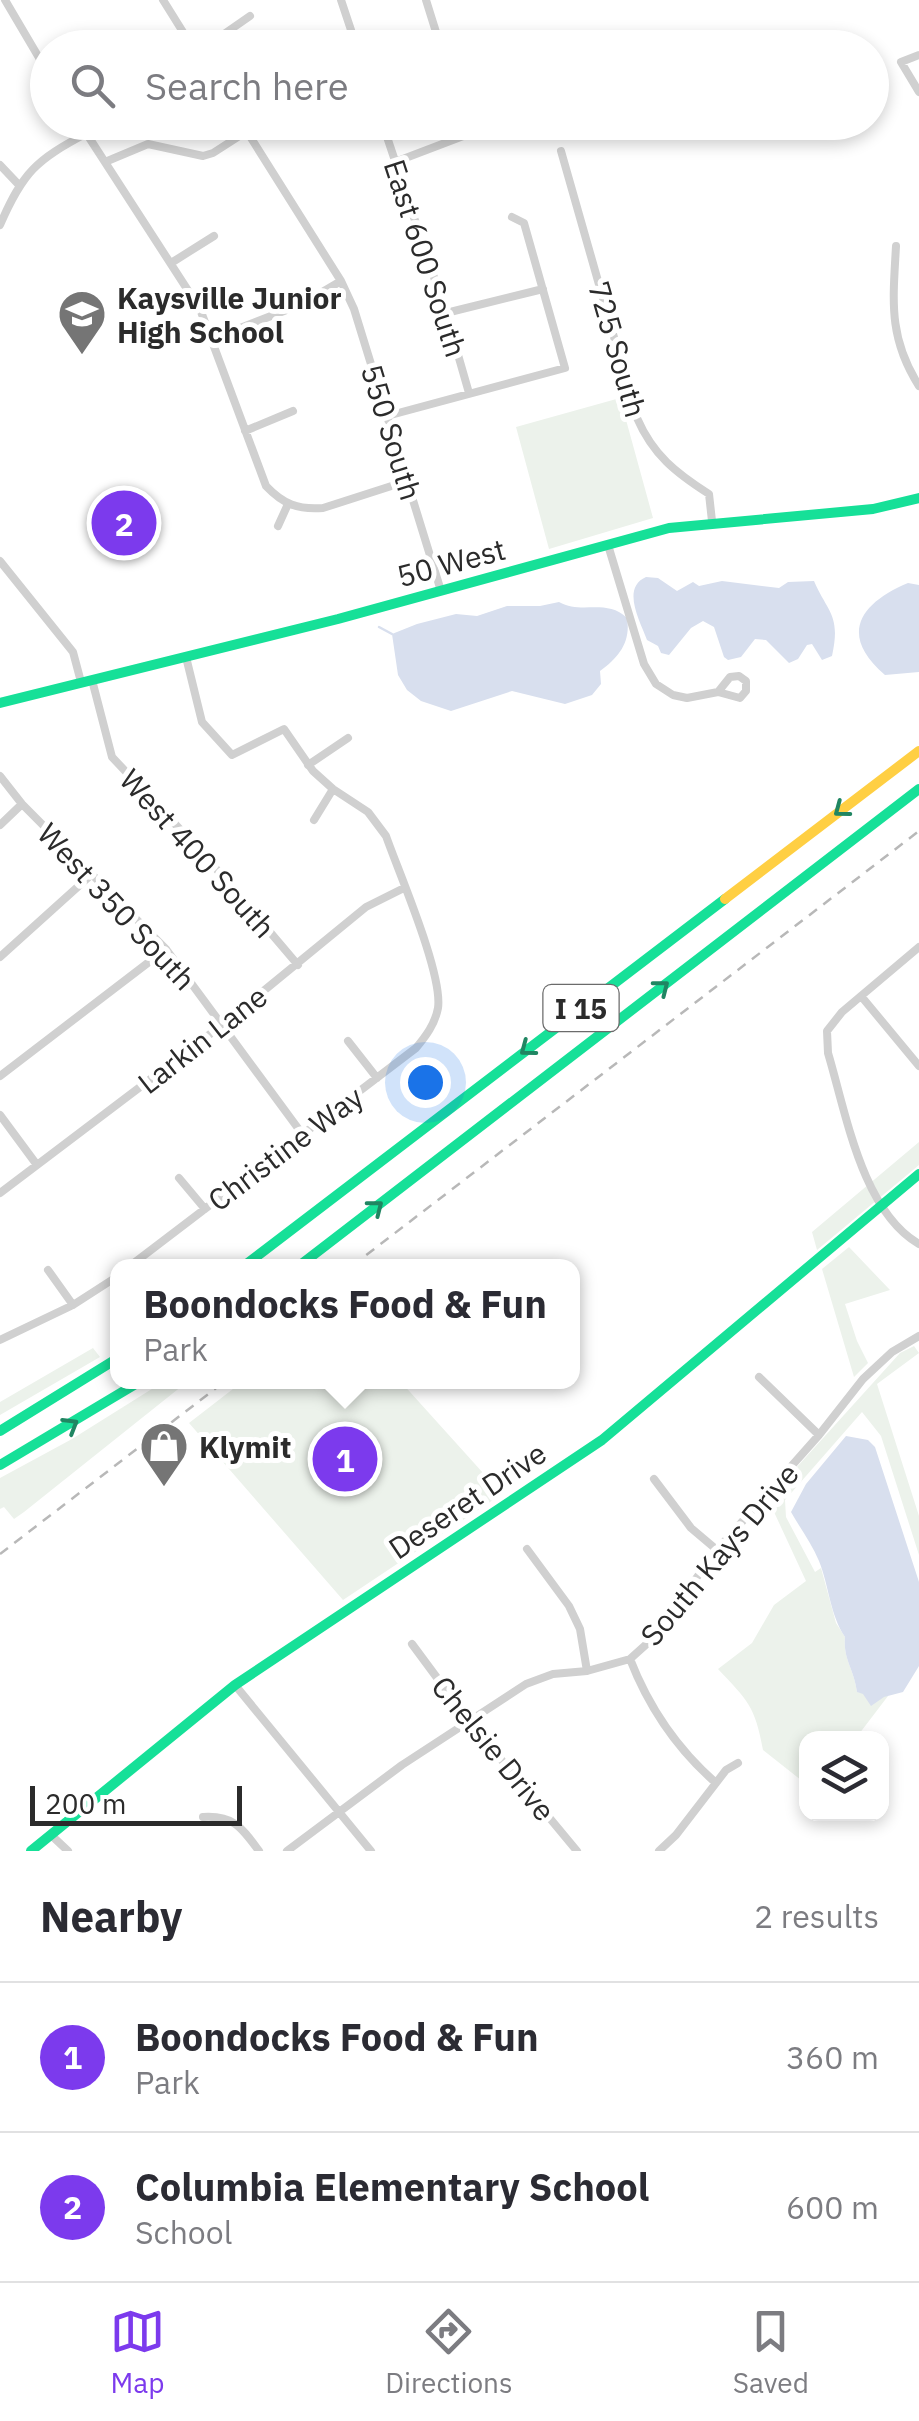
<!DOCTYPE html>
<html lang="en">
<head>
<meta charset="utf-8">
<style>
	body { margin:0; font-family:"IBM Plex Sans",sans-serif; background:#f2f2f3; color:#2b2b33 }
	.controls { position:absolute; right:30px; bottom:30px; display:grid; overflow:hidden; border-radius:20px; box-shadow:0 5px 15px #0003 }
	.controls button { width:90px; height:90px; display:grid; place-items:center; padding:0; border:0; border-bottom:2px solid #e1e1e2; background:#fff; color:#2b2b33; font:50px sans-serif }
	.scale { position:absolute; left:30px; bottom:25px; width:212px; box-sizing:border-box; padding-left:10px; border:5px solid #2b2b2b; border-top:0; font-size:28px; line-height:35px; white-space:nowrap; color:#2b2b2b; -webkit-text-stroke:8px #fff; paint-order:stroke }
	.you { position:absolute; left:425px; top:1082px; width:35px; height:35px; margin:-25px; border:8px solid #fff; border-radius:50%; background:#1a73e8; box-shadow:0 0 0 15px #1a73e833 }
	.badge { display:grid; place-items:center; width:65px; height:65px; border-radius:50%; background:#7c3aed; color:#fff; font-size:32px; font-weight:700 }
	.pin { position:absolute; translate:-50% -50%; border:5px solid #fff; box-shadow:0 2px 10px #0006 }
	.popup { position:absolute; left:110px; top:1259px; width:470px; height:130px; box-sizing:border-box; display:grid; place-content:center; border-radius:20px; background:#fff; filter:drop-shadow(0 2px 8px #0005); font-size:32px; white-space:nowrap; color:#7c7c81 }
	.popup b { font-size:38px; color:#2b2b33 }
	.popup::after { content:''; position:absolute; left:50%; top:100%; margin-left:-20px; border:20px solid transparent; border-top-color:#fff }
	.list { margin:0; padding:0; list-style:none }
	h2 { display:flex; justify-content:space-between; align-items:center; height:130px; margin:0; padding:0 40px; font-size:42px }
	h2 small { font-size:32px; font-weight:400; color:#7c7c81 }
	.list li { display:grid; grid-template-columns:65px 1fr auto; gap:30px; align-items:center; box-sizing:border-box; height:150px; padding:0 40px; border-top:2px solid #e1e1e2 }
	.list b { display:block; font-size:38px; white-space:nowrap }
	.list p { margin:0; font-size:32px; white-space:nowrap; color:#7c7c81 }
	.list em { font-size:32px; font-style:normal; color:#7c7c81 }
	.icon { flex:none; width:55px; height:55px; fill:none; stroke:currentColor; stroke-width:2; stroke-linecap:round; stroke-linejoin:round }
	.map { position:relative; flex:none; width:919px; height:1851px; overflow:hidden }
	.search { position:absolute; background:#fff; box-shadow:0 5px 15px #0003; left:30px; right:30px; top:30px; height:110px; display:flex; align-items:center; gap:25px; box-sizing:border-box; padding:0 35px; border-radius:55px; color:#7c7c81; font-size:38px }
	.sheet { height:430px; background:#fff }
	nav { display:flex; justify-content:space-around; align-items:center; box-sizing:border-box; height:140px; border-top:2px solid #e1e1e2; background:#fff; font-size:28px; color:#7c7c81 }
	nav a { display:grid; justify-items:center; gap:5px }
	nav .on { color:#7c3aed }
	.map>svg:first-child { display:block }
</style>
</head>
<body>
<div class="map">
<svg width="919" height="1851" viewBox="0 0 919 1851">
	<rect width="100%" height="100%" fill="#fff"/>
	<path fill="#ecf2eb" d="M620 398 653 518 549 549 516 427Z
		M919 1142V1165L817 1250 812 1232Z
		M849 1247 890 1290 845 1304 857 1341 868 1363 854 1377 822 1269Z
		M914 1346 919 1353 877 1384 919 1516V1555L881 1436 862 1412 785 1500 786 1517 815 1572 821 1568 836 1623 845 1637C843 1660 854 1668 857 1692L888 1696 856 1738H806V1784L763 1750C755 1706 748 1701 718 1669L752 1643 774 1605 806 1581 768 1499 900 1353Z
		M93 1348 100 1357 0 1415V1402Z
		M163 1382H187L24 1512 14 1519 4 1507 0 1509V1478L72 1439Z
		M242 1382H401L502 1494 343 1600 189 1423Z"/>
	<path fill="#d8dfee" d="M646 577 658 578 677 591 693 582 699 586 722 581 779 588 788 582 814 581C828 613 841 615 832 656L822 660 812 644 807 645 798 659 789 663 766 640 755 639 741 657 728 660 724 657 714 627 703 621 691 628 669 655 661 653 658 646 647 640C640 621 621 588 646 577Z
		M908 583 919 585V672L885 675C838 635 860 603 908 583Z
		M559 602C581 615 606 598 627 618 631 642 619 657 600 671L601 684 592 695 565 704 512 691 451 711 421 701 407 690 398 675 392 634 417 624 456 614 477 616 507 606H540Z
		M846 1436 868 1440 875 1447 919 1582V1666L903 1692 884 1697 871 1706 863 1694 857 1692C854 1668 843 1660 845 1637 830 1615 829 1586 819 1561 812 1544 800 1528 791 1512L806 1484Z"/>
	<g fill="none" stroke-linecap="round" stroke-linejoin="round">
		<path stroke="#d8dfee" stroke-width="2.5" d="M379 627 392 634"/>
		<path stroke="#d0d0d0" stroke-width="8" d="M5 0 48 73
			M163 0 193 48
			M341 0 357 48
			M426 0 441 48
			M204 48 250 16
			M919 55 901 62 919 92
			M79 122 200 309 266 486C283 504 298 510 323 508L407 481
			M241 122 341 281 354 309 441 591
			M382 122 446 313 469 393
			M561 151 637 418C653 455 676 473 709 494L712 521
			M105 162 148 144 203 156 213 153 261 122
			M395 162 500 122
			M0 165 18 184
			M0 225C23 172 36 160 87 133
			M896 246C893 301 888 337 919 386
			M171 263 214 236
			M446 313 543 289
			M212 339 302 304 341 281
			M387 416 565 368 524 223 512 217
			M245 431 293 411
			M278 526 288 504
			M608 545 644 664 656 684 673 695 687 698 718 692 740 698 746 691V681L739 676 730 677 718 692
			M0 561 73 652 81 682
			M92 680 112 757 207 858 298 965
			M308 765 348 738
			M0 776 22 804 166 949 303 1135
			M314 820 333 789
			M0 825 22 804
			M919 947 842 1012 827 1031 828 1053C846 1113 862 1211 919 1244
			M0 957 92 874
			M861 996 919 1066
			M348 1041 377 1078
			M0 1076 166 949
			M0 1115 37 1165
			M179 1178 205 1209
			M0 1193 222 1025 366 907 404 888
			M130 1266 416 1048C426 1036 435 1024 438 1008 443 974 399 873 386 836L368 812 333 789 313 771 284 729 232 755 202 722 186 657
			M48 1270 73 1305
			M0 1340 73 1305 118 1276
			M759 1377 819 1435
			M654 1479 691 1528 717 1550
			M527 1549 569 1606 580 1629 587 1671
			M412 1644 469 1721 577 1851
			M630 1659C649 1708 676 1748 716 1783
			M235 1685 371 1851
			M203 1817C234 1815 242 1828 259 1851
			M51 1835 68 1851
			M287 1851 402 1765 526 1684 553 1674 587 1671 630 1659 650 1641 717 1550 819 1435 863 1379 892 1352 919 1336
			M659 1851 676 1835 726 1770 738 1763"/>
		<path stroke="#16e098" stroke-width="10" d="M0 703 338 619 669 528 873 509 919 498
			M244 1266 725 899
			M299 1266 919 789
			M0 1431 118 1358
			M0 1465 139 1382
			M31 1851 235 1685 602 1440 919 1174"/>
		<path stroke="#ffcf43" stroke-width="10" d="M725 899 919 751"/>
		<path stroke="#b8b8b8" stroke-width="2.5" stroke-dasharray="10 8" stroke-linecap="butt" d="M352 1266 919 831
			M0 1554 224 1382"/>
	</g>
	<defs><path id="oneway-chevron" d="M-2-3.5L2.5 0L-2 3.5" fill="none" stroke-width="1.6" stroke-linecap="round" stroke-linejoin="round" transform="scale(2.5)"/></defs>
	<g stroke="#208662">
		<use href="#oneway-chevron" transform="translate(841 810) rotate(143)"/>
		<use href="#oneway-chevron" transform="translate(662 987) rotate(-38)"/>
		<use href="#oneway-chevron" transform="translate(527 1049) rotate(143)"/>
		<use href="#oneway-chevron" transform="translate(376 1207) rotate(-38)"/>
		<use href="#oneway-chevron" transform="translate(71 1425) rotate(-31)"/>
	</g>
	<defs>
		<g id="school-pin" transform="scale(2.5)"><path d="M0 17L-7.5 6A9.5 9.5 0 1 1 7.5 6Z" fill="#757575" stroke="#fff"/><path d="M0-5L7-2L0 1L-7-2ZM-4 1L0 2.5L4 1V4Q0 6-4 4Z" fill="#fff"/></g>
		<g id="shop-pin" transform="scale(2.5)"><path d="M0 17L-7.5 6A9.5 9.5 0 1 1 7.5 6Z" fill="#757575" stroke="#fff"/><path d="M-5-2.5h2.3a2.7 3.5 0 0 1 5.4 0H5L5.5 6h-11ZM-1.5-2.5h3a1.5 2.3 0 0 0-3 0Z" fill="#fff"/></g>
	</defs>
	<g fill-rule="evenodd">
		<use href="#school-pin" x="82" y="314"/>
		<use href="#shop-pin" x="164" y="1446"/>
	</g>
	<g text-anchor="middle" dominant-baseline="central" stroke-width="10" stroke-linejoin="round" paint-order="stroke">
		<rect fill="#fff" stroke="#6b6b6b" stroke-width="2.5" x="543.5" y="985" width="75" height="46" rx="8"/>
		<g font-size="28" font-weight="bold" fill="#2b2b2b">
			<text x="581" y="1008">I 15</text>
		</g>
		<g font-size="30" fill="#2b2b2b" stroke="#fff">
			<text transform="translate(426 258) rotate(72)">East 600 South</text>
			<text transform="translate(618 349) rotate(74)">725 South</text>
			<text transform="translate(392 432) rotate(73)">550 South</text>
			<text transform="translate(451 562) rotate(-15)">50 West</text>
			<text transform="translate(198 853) rotate(48)">West 400 South</text>
			<text transform="translate(117 906) rotate(47)">West 350 South</text>
			<text transform="translate(202 1039) rotate(-38)">Larkin Lane</text>
			<text transform="translate(285 1148) rotate(-37)">Christine Way</text>
			<text transform="translate(467 1500) rotate(-34)">Deseret Drive</text>
			<text transform="translate(719 1554) rotate(-50)">South Kays Drive</text>
			<text transform="translate(494 1748) rotate(51)">Chelsie Drive</text>
		</g>
		<g font-size="30" font-weight="bold" fill="#2b2b2b" stroke="#fff" text-anchor="start">
			<text x="117" y="297">Kaysville Junior<tspan x="117" dy="34">High School</tspan></text>
			<text x="199" y="1446">Klymit</text>
		</g>
	</g>
</svg>
<div class="controls">
<button><svg class="icon" aria-label="layers" viewBox="0 0 24 24"><path d="M12 4l9 5-9 5-9-5zM3 14l9 5 9-5"/></svg></button>
</div>
<div class="scale">200 m</div>
<div class="you"></div>
<div class="pin badge" style="left:345px;top:1459px">1</div>
<div class="popup"><b>Boondocks Food &amp; Fun</b>Park</div>
<div class="pin badge" style="left:124px;top:523px">2</div>
<div class="search"><svg class="icon" aria-label="search" viewBox="0 0 24 24"><circle cx="10" cy="10" r="6"/><path d="M15 15l6 6"/></svg>Search here</div>
</div>
<section class="sheet">
<h2>Nearby<small>2 results</small></h2>
<ul class="list">
<li><span class="badge">1</span><div><b>Boondocks Food &amp; Fun</b><p>Park</p></div><em>360 m</em></li>
<li><span class="badge">2</span><div><b>Columbia Elementary School</b><p>School</p></div><em>600 m</em></li>
</ul>
</section>
<nav>
<a class="on"><svg class="icon" aria-label="map" viewBox="0 0 24 24"><path d="M3 6l6-2 6 2 6-2v14l-6 2-6-2-6 2zM9 4v14M15 6v14"/></svg>Map</a>
<a><svg class="icon" aria-label="directions" viewBox="0 0 24 24"><path d="M12 3l9 9-9 9-9-9zM9 14v-3h6M13 9l2 2-2 2"/></svg>Directions</a>
<a><svg class="icon" aria-label="saved" viewBox="0 0 24 24"><path d="M7 4h10v16l-5-4-5 4z"/></svg>Saved</a>
</nav>
</body>
</html>
